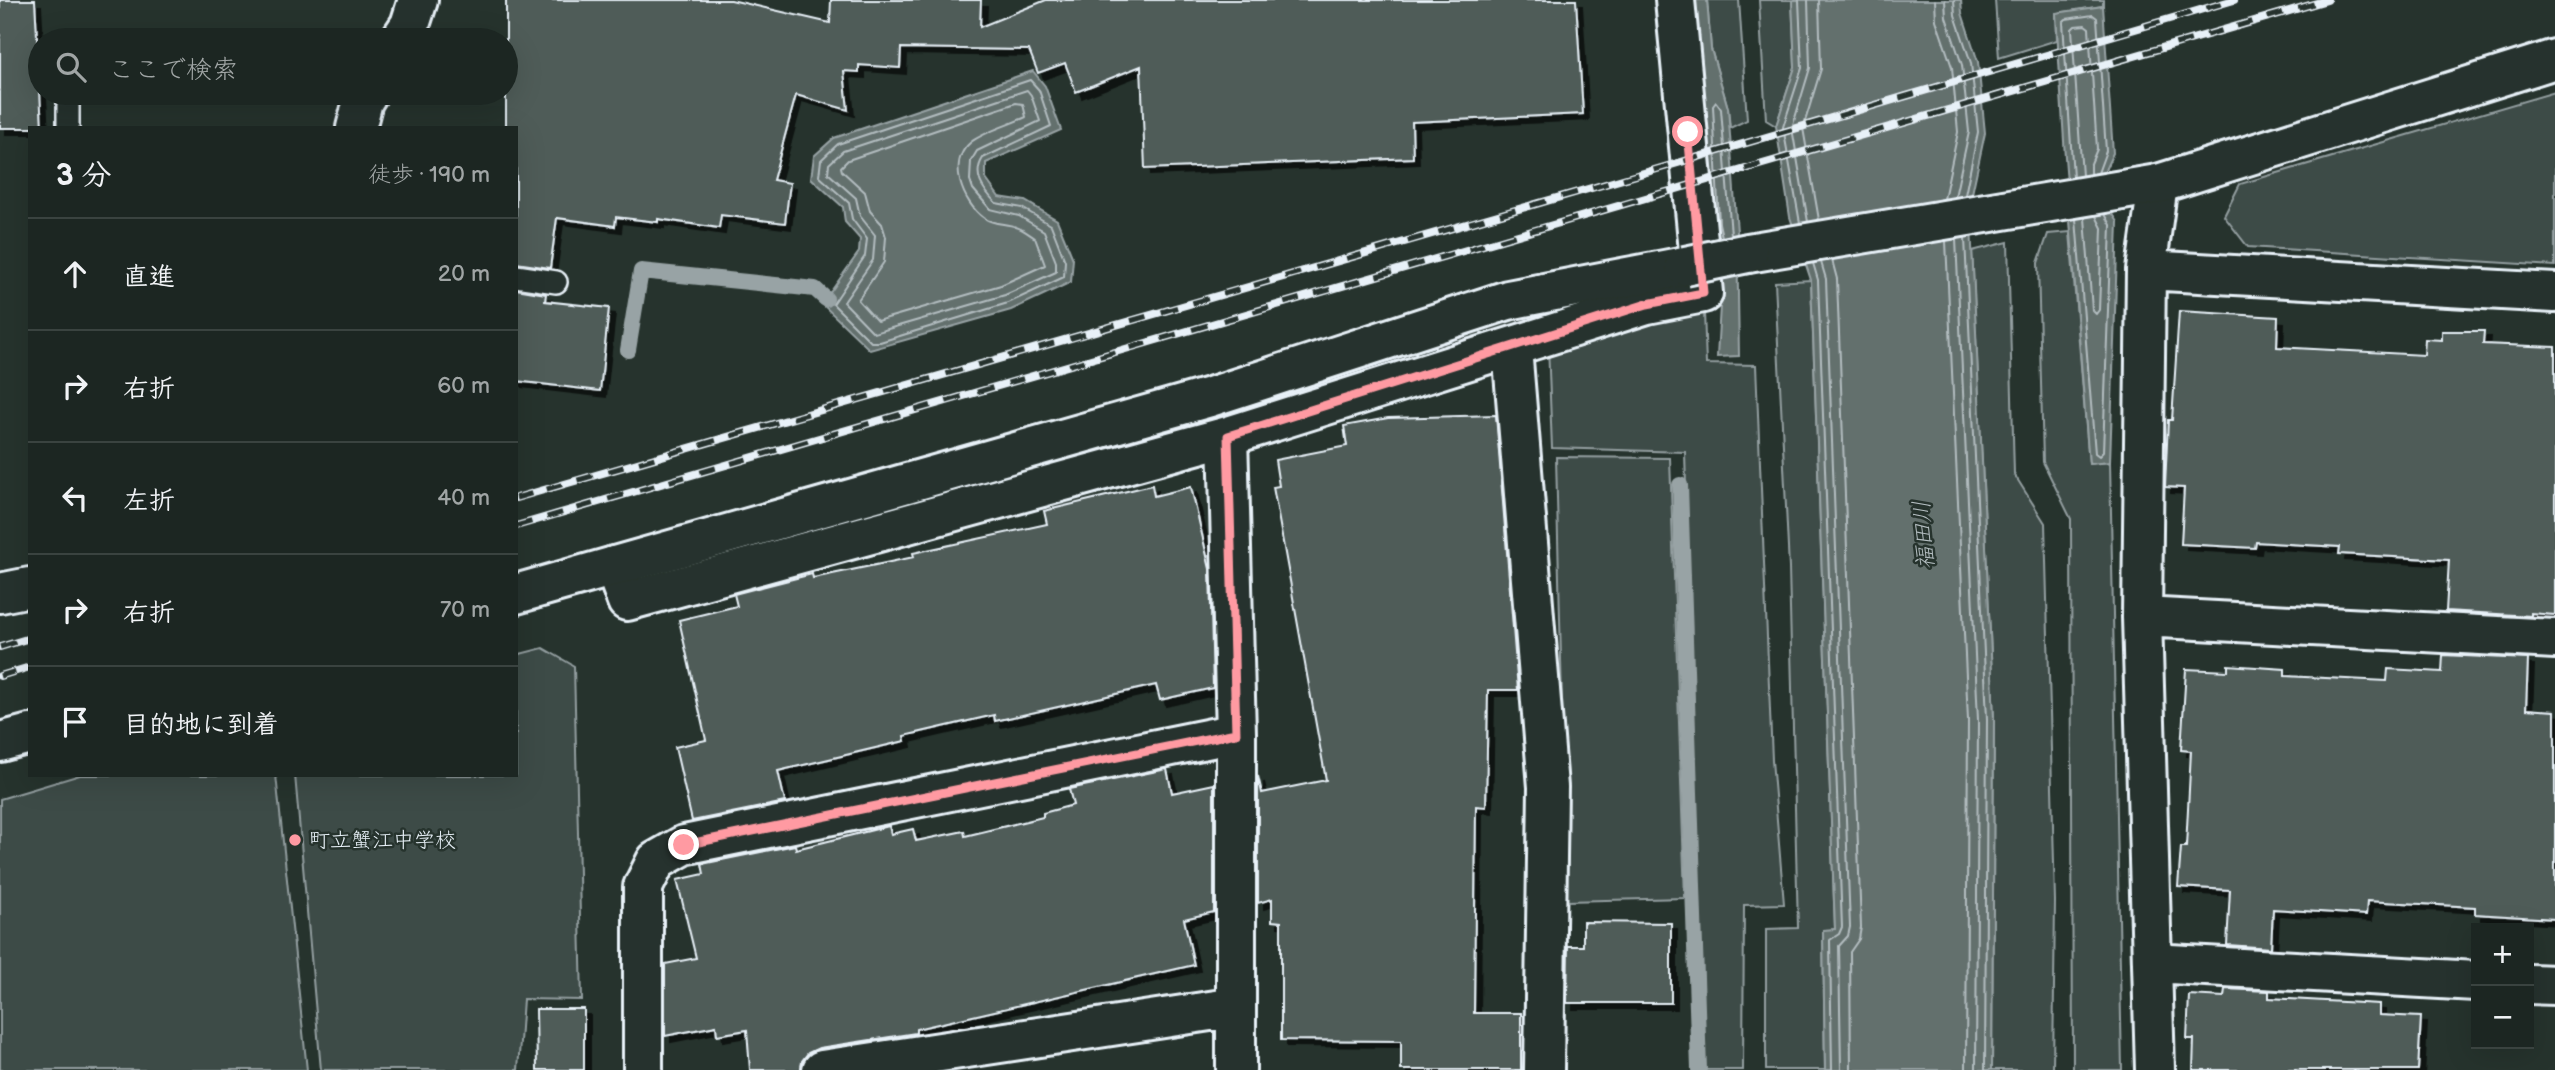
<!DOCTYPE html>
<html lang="ja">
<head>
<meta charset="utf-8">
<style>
	body { margin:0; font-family:"Balsamiq Sans","Klee One",sans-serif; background:#29322f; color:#f1f3f6 }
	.controls { position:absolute; right:21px; bottom:21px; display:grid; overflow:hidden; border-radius:0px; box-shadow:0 7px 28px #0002 }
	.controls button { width:63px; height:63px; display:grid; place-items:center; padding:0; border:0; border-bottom:2px solid #3a4340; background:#1c2622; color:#f1f3f6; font:35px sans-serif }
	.stop { position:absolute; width:21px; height:21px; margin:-16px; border:5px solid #ff9aa2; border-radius:50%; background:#fff }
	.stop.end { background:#ff9aa2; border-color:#fff; box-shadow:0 2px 7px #0008 }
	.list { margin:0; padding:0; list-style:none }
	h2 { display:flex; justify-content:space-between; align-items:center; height:91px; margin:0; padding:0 28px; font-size:30px }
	h2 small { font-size:23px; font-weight:400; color:#a0a5a5 }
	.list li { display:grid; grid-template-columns:46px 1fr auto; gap:21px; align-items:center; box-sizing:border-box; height:112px; padding:0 28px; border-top:2px solid #3a4340 }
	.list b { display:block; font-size:26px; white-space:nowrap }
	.list em { font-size:23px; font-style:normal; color:#a0a5a5 }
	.icon { flex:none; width:38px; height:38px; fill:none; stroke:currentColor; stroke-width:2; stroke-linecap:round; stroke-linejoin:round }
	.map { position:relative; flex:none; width:2555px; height:1070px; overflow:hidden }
	.search { position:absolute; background:#1c2622; box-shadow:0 7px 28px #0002; left:28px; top:28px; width:490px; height:77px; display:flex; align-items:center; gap:18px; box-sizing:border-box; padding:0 24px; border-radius:38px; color:#a0a5a5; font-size:26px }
	.panel { position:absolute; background:#1c2622; box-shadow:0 7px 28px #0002; left:28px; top:126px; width:490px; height:651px; border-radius:0px }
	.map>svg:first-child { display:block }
</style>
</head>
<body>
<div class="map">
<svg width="2555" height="1070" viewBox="0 0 2555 1070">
	<defs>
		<filter id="shadow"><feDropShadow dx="6" dy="6" stdDeviation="0" flood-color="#0009"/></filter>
	</defs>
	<rect width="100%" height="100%" fill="#26332d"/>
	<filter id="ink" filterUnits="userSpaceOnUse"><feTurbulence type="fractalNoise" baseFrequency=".0143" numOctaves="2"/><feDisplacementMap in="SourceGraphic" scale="14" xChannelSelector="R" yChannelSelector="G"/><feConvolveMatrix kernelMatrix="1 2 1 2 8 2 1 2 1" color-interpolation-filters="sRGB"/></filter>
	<g filter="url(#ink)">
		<path fill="#3e4b47" stroke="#939ea0" stroke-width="2" d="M1707 0H1739L1747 120 1730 128 1728 108 1711 49Z
			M1759 0H1792L1795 67 1776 126 1766 120Z
			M1995 0H2103V6L2056 13 2057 40 1999 58Z
			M2555 92V266L2248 247 2224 216 2240 184Z
			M2070 232 2089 464 2110 462 2122 1070H2073L2071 519 2043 462 2038 263 2048 234Z
			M2008 242 2014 474 2045 523 2055 901 2053 1070H1992L1994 719 1972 251Z
			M1811 280 1835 929 1823 931 1825 1070H1766V929L1798 928 1789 568 1775 282Z
			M1704 312 1706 364 1756 365 1772 760 1784 904 1744 905 1743 1070H1703L1685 452 1552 448 1548 345Z
			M1556 457 1670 458 1685 898 1567 901Z
			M543 648 574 666 582 1000 523 999 518 1070H321L295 775H516V655Z
			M80 775H276L307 1070H0V799Z"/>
		<path fill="#636f6d" stroke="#98a3a5" stroke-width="2" d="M1695 0H1707L1711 49 1728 108 1737 232 1739 356 1717 357 1721 289 1712 224 1709 139Z
			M1792 0H1961L1962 13 1978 62 1985 133 1970 203 1994 719 1992 1070H1825L1823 930 1835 929 1811 280 1790 217 1776 126 1795 67Z
			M2103 6 2113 153 2105 170 2111 211 2118 222 2110 462 2089 464 2065 157 2056 13Z
			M1033 71 1045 86 1061 130 986 163V179L999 197 1025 201 1057 220 1073 259 1071 282 1011 310 870 350 822 304 859 252 860 239 845 222 843 207 811 178 814 156 834 138Z"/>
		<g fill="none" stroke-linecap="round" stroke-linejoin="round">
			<path stroke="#b3bdc0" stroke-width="2" d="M1799 0 1802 68 1783 127 1800 223
				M1808 0 1810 68 1792 128 1808 222
				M1819 0 1821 69 1803 128 1819 220
				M1935 0 1936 20 1952 67 1958 132 1944 199
				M1945 0 1946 17 1962 65 1969 132 1955 197
				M1954 0 1955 15 1971 63 1978 132 1965 195
				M1030 80 1039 90 1051 126 983 158C972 175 983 190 996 203L1022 208 1051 225 1065 261 1064 277 1008 303 880 342H871L833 304 865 256 867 239 852 219 849 203 819 176 821 160 838 144Z
				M1027 90 1031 95 1040 121 977 151 971 161 970 180 973 189 990 209 1019 216 1044 231 1056 262V272L1005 295 874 333 844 302 873 260 875 235 860 216 856 198 828 173 829 164 843 151Z
				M1016 103 1023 104 1026 117C1009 125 986 131 971 142 946 162 963 203 984 218 994 225 1006 223 1016 227 1023 229 1029 234 1035 238L1045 265 1001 285 877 321 858 300 884 262 886 237 882 224 870 211 865 192 842 171 841 167 848 160Z
				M2082 176 2072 29 2075 26 2085 25 2089 28 2097 149 2090 166V174
				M2073 177 2063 22 2066 19 2093 15 2097 18 2106 151 2098 173
				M2085 218 2092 310 2096 314 2099 310 2102 228 2096 216
				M2076 219 2095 453 2099 456 2103 452 2111 225 2105 214
				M1722 237 1719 223 1713 106 1716 102 1721 109 1731 235
				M1965 238 1987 719 1985 1070
				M1956 239 1978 720 1976 1070
				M1946 241 1968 720 1966 1070
				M1832 260 1837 279 1861 927 1859 939 1850 952 1851 1070
				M1821 262 1826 279 1850 927 1848 936 1839 946 1841 1070
				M1813 263 1818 280 1842 927 1839 934 1830 940 1832 1070"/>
			<path stroke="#98a3a5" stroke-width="16" d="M628 350 641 271 815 289 826 299
				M1680 485 1699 1070"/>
		</g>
		<path fill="#505c59" stroke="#e8f1f8" stroke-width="2" filter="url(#shadow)" d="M0 0H35L42 128H0Z
			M506 0H731L830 23 831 0H981L980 27 1046 0H1576L1583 114 1412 122 1413 158 1145 169 1141 66 1076 92 1065 63 1038 73 1029 50 901 48 900 68 859 65V72L844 71 848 110 796 95 773 180 790 183 785 223 721 215 719 228 658 219V222L616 217 615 226 557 218 550 268 516 263V128H506Z
			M516 289 546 294 545 301 609 308 600 391 516 381Z
			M2179 311 2278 317 2277 347 2424 355 2425 339 2442 340V331H2484L2483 344 2555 347V615L2531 613V616L2446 611 2449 560 2339 554 2340 547 2256 542 2255 548 2181 544 2184 488 2165 487 2168 420H2172Z
			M1496 415 1518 690H1488L1486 807 1476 806 1474 1013H1521V1070H1401V1041L1281 1040V922L1272 921V899L1258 903V776L1262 793 1326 780 1273 487 1279 486 1275 460 1347 446 1344 426 1388 418Z
			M1152 485 1154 496 1191 487 1210 569 1213 688 1160 700 1156 685 995 721 994 715 904 736 905 741 778 771 785 802 692 821 675 747 706 740 679 620 737 606 734 594 812 574 813 578 914 557 913 553 1047 524 1044 511Z
			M2443 655 2528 659 2526 709 2555 711V919L2475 914V907L2367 901 2366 915 2273 909 2271 948 2227 945 2230 890 2178 887 2181 847H2186L2191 751 2181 750 2186 669 2228 671V665L2285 669V676L2387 681 2388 669 2442 672Z
			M1167 769 1172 793 1214 784V912L1184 919 1194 965 916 1029V1033L819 1048 808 1053 802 1061 801 1070H750L747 1030 717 1035 716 1026 665 1036V964L696 958 677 880 704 874 702 864 795 845 796 849 889 826 891 834 913 829 916 841 964 831 965 836 1043 817V813L1073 805 1069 789Z
			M1583 922 1671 923V1003H1567L1568 946H1583Z
			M2225 989 2269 991V998L2379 1004V1015L2421 1017 2418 1070H2193L2194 1039H2187L2189 995 2224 997Z
			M536 1009H584V1070H537Z"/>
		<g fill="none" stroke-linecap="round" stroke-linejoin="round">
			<g stroke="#e8f1f8" stroke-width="26">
				<path id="service" d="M68 128V93
					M516 276 556 282"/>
			</g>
			<g stroke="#e8f1f8" stroke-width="44">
				<path id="minor" d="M400 40 410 25 418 0
					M356 128 363 101 368 93
					M2158 184 2146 270 2142 617 2152 963 2476 981
					M2146 270 2555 293
					M1512 348 1548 787 1544 1070
					M1228 436 1236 733V1070
					M614 566 627 601 1228 436 1647 304 1703 293 1675 0
					M0 593 30 587
					M2142 617 2555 639
					M2152 963 2155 1070
					M2529 984 2555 985
					M643 1070V887L656 861 684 845 1236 733
					M822 1070 1236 1007"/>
			</g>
			<g stroke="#e8f1f8" stroke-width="44">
				<path id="tertiary" d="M1748 253 2158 184 2555 59
					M516 594 1210 397 1508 300 1685 266
					M0 742 30 734"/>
			</g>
			<use href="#service" stroke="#26332d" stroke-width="21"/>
			<use href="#minor" stroke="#26332d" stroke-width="38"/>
			<use href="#tertiary" stroke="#26332d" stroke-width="38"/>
			<g stroke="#e8f1f8" stroke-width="8">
				<path id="rail" d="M516 498 1654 170 2234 0
					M516 526 2327 0
					M0 647 30 638
					M0 676 30 667"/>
			</g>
			<use href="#rail" stroke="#26332d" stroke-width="5" stroke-dasharray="16" stroke-linecap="butt"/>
			<g stroke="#e8f1f8" stroke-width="44" stroke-linecap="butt">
				<path id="tertiary-bridge" d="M1685 266 1748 253"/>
			</g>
			<use href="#tertiary-bridge" stroke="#26332d" stroke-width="38"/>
		</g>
	</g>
	<g fill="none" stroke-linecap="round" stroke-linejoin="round" filter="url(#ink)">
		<path stroke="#ff9aa2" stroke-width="9" d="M684 845 1236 733 1228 436 1647 304 1703 293 1688 132"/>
	</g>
	<circle fill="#ff9aa2" stroke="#26332d" stroke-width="2.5" cx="295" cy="840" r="7"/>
	<g text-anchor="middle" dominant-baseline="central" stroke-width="5" stroke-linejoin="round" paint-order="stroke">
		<g font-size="21" fill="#e8f1f8" stroke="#26332d" text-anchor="start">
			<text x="309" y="840">町立蟹江中学校</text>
		</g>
		<g font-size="23" font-style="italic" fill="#b3bdc0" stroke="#26332d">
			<text transform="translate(1924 535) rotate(-94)">福田川</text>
		</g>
	</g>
</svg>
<div class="controls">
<button>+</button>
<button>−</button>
</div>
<div class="stop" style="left:1688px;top:132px"></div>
<div class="stop end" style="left:684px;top:845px"></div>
<div class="search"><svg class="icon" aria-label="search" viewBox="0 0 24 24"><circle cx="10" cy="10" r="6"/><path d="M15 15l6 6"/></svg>ここで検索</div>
<section class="panel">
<h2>3 分<small>徒歩 · 190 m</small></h2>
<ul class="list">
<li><svg class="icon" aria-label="ahead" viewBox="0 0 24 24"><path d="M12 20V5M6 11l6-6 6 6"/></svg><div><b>直進</b></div><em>20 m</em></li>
<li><svg class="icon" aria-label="right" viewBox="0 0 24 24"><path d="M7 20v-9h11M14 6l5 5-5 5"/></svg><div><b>右折</b></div><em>60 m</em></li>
<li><svg class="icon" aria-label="left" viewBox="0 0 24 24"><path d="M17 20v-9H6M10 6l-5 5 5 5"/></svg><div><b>左折</b></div><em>40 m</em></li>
<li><svg class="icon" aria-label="right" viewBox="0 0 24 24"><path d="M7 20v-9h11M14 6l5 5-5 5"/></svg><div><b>右折</b></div><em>70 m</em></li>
<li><svg class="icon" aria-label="arrive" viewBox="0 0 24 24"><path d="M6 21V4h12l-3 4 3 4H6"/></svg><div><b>目的地に到着</b></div></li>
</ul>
</section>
</div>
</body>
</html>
